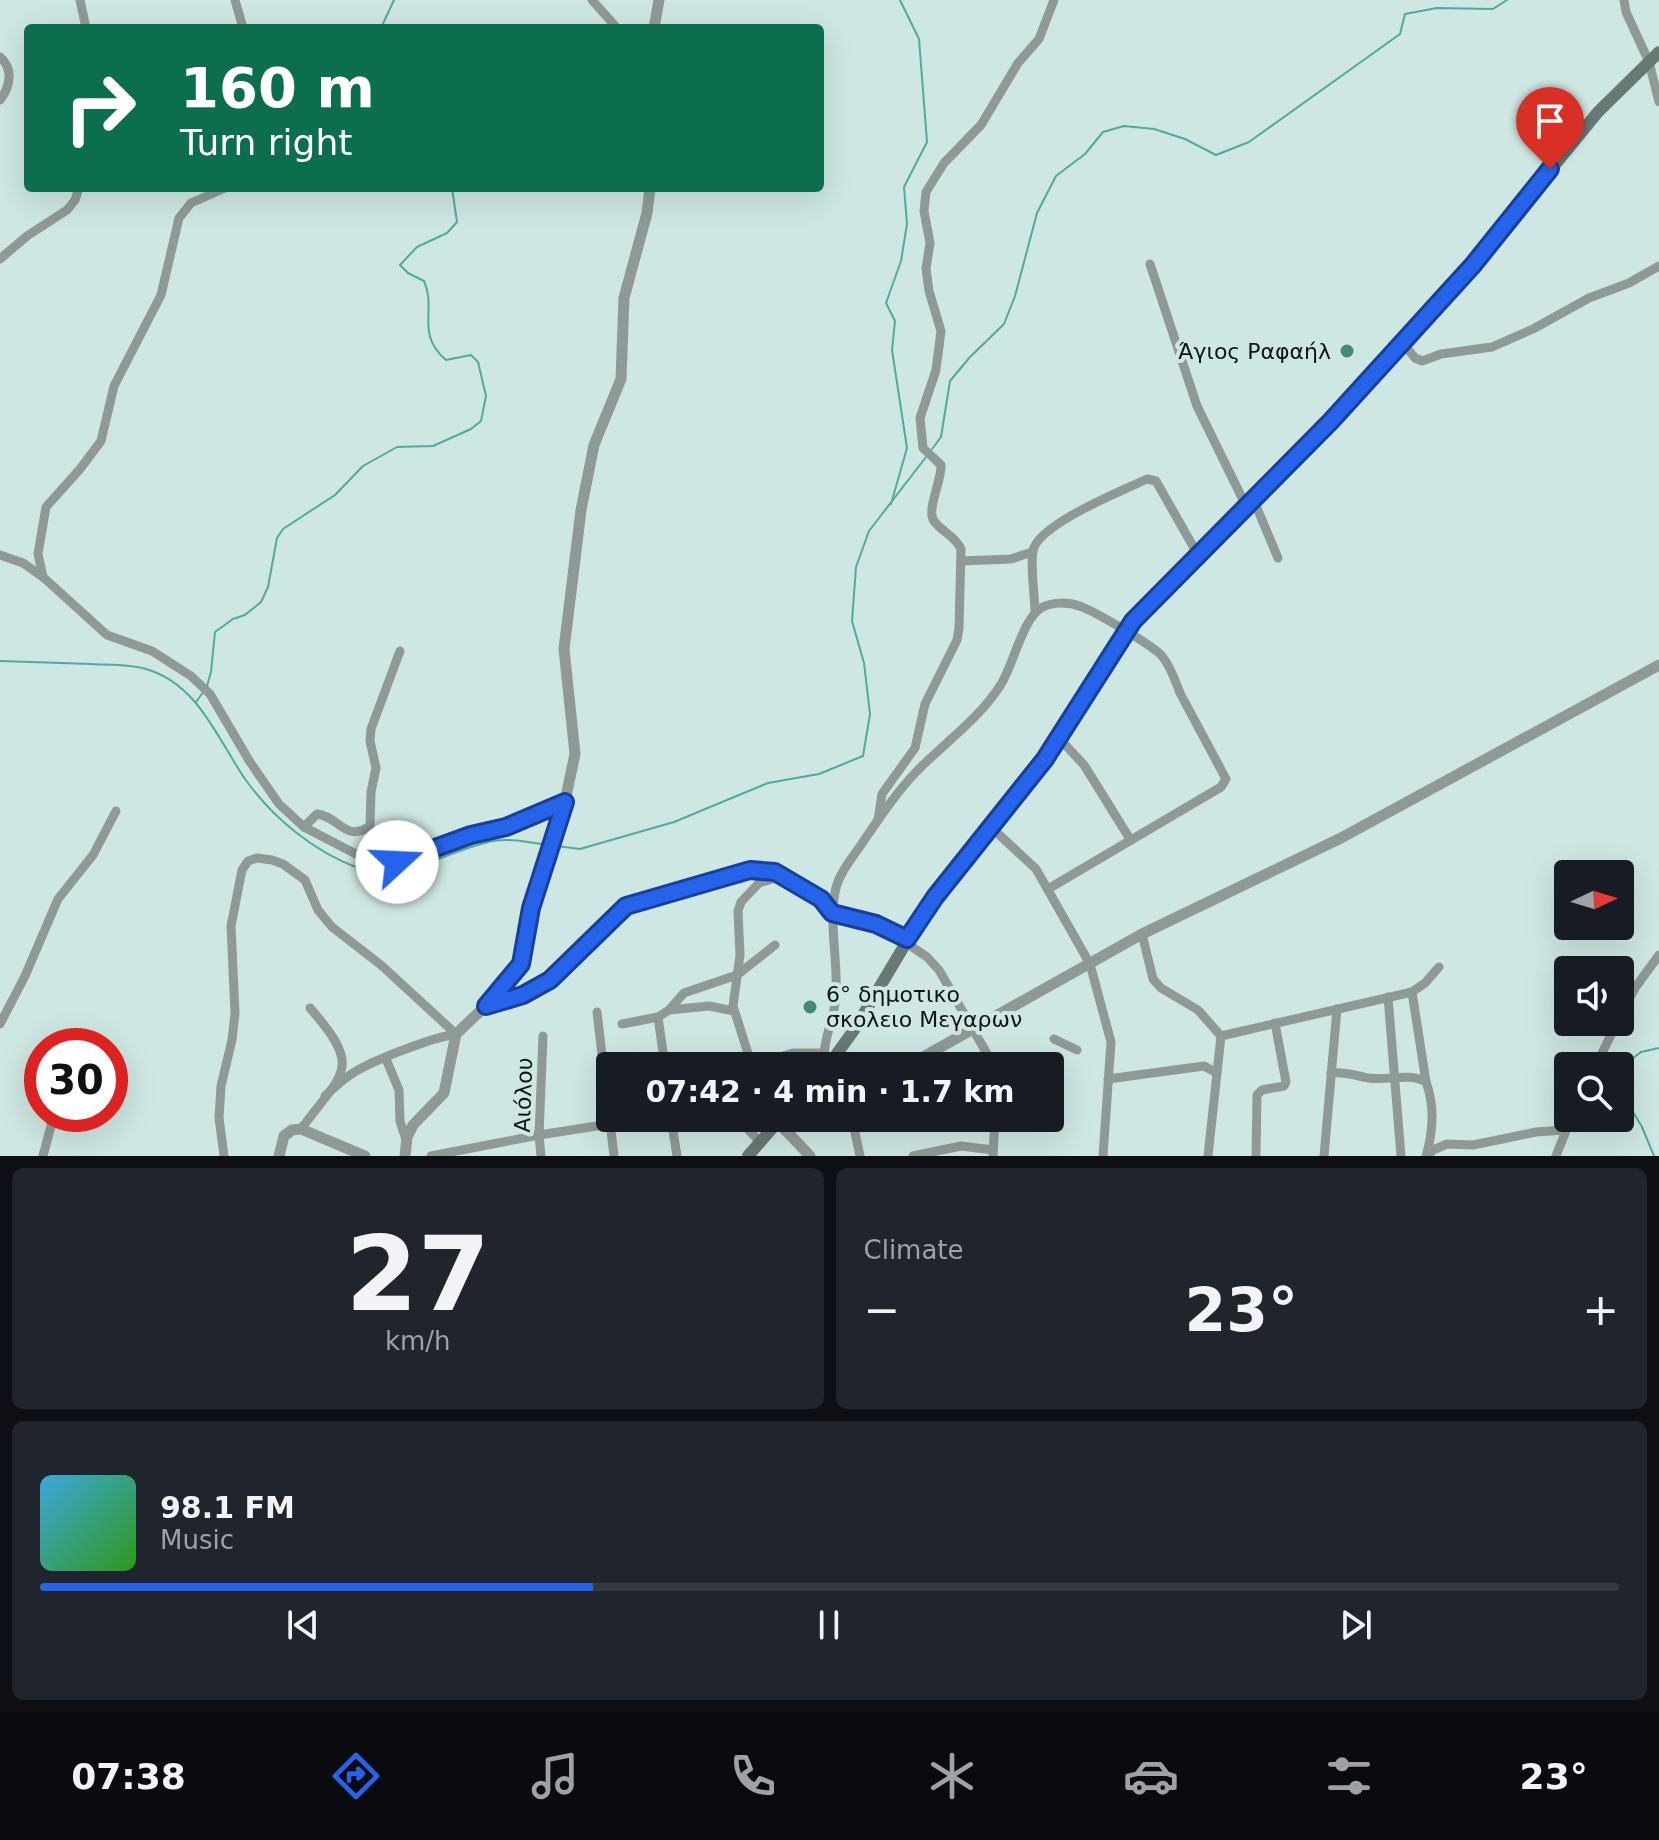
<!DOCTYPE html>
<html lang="en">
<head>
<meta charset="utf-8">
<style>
	body { margin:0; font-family:"DejaVu Sans",sans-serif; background:#20242c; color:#f1f3f6; height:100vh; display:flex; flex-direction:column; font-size:30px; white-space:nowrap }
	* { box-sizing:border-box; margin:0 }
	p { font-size:26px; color:#9ea1a6 }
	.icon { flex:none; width:44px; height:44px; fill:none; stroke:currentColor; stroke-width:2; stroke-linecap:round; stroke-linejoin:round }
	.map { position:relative; height:1156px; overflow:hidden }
	.sheet { display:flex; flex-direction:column; gap:12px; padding:12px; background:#0d0f14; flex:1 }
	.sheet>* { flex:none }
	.guide { position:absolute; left:24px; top:24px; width:800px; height:168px; border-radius:8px; box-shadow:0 8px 32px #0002; background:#0b6e4f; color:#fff; overflow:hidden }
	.needle { width:52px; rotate:86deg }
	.tools { position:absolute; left:1554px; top:860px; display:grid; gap:16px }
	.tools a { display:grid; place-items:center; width:80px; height:80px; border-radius:8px; background:#171b24; box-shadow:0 8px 32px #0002; font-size:40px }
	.speed { position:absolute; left:24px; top:1028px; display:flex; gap:16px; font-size:40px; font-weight:700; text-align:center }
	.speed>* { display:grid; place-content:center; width:104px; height:104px; border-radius:50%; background:#171b24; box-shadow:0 8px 32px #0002; line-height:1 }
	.speed .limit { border:12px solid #d22; background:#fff; color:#111 }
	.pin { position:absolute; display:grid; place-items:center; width:68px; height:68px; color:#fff; margin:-82px -34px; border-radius:50% 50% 50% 0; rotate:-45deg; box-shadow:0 0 8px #0007 }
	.pin .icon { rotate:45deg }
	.me { position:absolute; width:88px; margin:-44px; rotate:70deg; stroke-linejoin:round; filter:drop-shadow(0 0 6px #0008) }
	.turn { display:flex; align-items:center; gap:28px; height:168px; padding:0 24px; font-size:36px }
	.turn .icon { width:104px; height:104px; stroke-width:2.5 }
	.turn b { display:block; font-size:56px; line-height:68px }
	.big { font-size:60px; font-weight:600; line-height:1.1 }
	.sheet .tile { flex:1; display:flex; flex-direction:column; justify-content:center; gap:12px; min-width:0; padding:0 28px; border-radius:12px; background:#20242c }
	.sheet .dial { align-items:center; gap:0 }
	.dial b { font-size:104px; line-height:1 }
	.song { display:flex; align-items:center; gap:24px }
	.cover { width:96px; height:96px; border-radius:12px; background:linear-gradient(135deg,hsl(200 70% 55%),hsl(110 70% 35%)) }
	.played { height:8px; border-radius:4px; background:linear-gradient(90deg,#2563eb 35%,#363941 35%) }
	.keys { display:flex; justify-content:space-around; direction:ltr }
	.heat { display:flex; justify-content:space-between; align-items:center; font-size:44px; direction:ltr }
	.sheet .tiles { flex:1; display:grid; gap:12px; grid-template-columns:1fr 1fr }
	.tile:last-child { grid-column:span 2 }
	.trip { position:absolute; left:596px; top:1052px; width:468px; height:80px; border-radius:8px; background:#171b24; box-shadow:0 8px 32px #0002; font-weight:600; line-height:80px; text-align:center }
	.dock { display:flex; height:128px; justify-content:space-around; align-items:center; background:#090b0e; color:#9ea1a6 }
	.dock .icon { width:56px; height:56px }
	.dock .active { color:#2563eb }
	.dock b { font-size:36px; color:#f1f3f6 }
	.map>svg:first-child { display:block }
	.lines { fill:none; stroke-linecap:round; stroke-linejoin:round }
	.stream { stroke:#51ab9c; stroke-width:2 }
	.minor { stroke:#8f9a98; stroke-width:9 }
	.tertiary { stroke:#8f9a98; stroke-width:11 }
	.secondary { stroke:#687874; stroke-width:12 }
	.route-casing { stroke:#184099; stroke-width:20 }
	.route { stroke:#2563eb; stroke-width:14 }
	.poi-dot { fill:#44887c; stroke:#cee7e2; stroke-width:3 }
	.labels { text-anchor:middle; stroke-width:8; stroke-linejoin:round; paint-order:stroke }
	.poi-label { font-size:22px; fill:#0d1614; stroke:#cee7e2; text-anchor:end }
	.street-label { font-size:22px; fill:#0d1614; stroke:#cee7e2 }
</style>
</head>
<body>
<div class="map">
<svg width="1659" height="1156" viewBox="0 0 1659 1156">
	<rect width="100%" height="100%" fill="#cee7e2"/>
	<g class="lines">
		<!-- stream -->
		<g class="stream">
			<path d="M381,28l13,-28"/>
			<path d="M932,449l9,-12 9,-56 20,-24 34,-33 11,-28 22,-83 19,-37 29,-22 18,-22 21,-6 30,3 31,10 31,16 33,-13 151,-108 5,-20 32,-6 56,1 14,-9"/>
			<path d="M891,504l16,-56 -15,-98 3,-29 -9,-18 15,-42 6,-37 -3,-37 23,-45 -8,-103 -19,-39"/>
			<path d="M0,661c30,1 61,2 91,3 18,1 38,0 55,5 52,15 71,69 99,110 28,39 68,72 113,89 44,16 92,-19 135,-27 18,-3 36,1 54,4"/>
			<path d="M207,686l4,-14 4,-40 18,-13 12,-4 16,-13 7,-15 9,-49 6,-9 52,-34 28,-29 34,-19 36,-1 38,-17 10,-8 5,-25 -8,-34 -7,-7 -25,5c-31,-27 -9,-49 -22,-79l-16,-8 -8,-8 17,-18 30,-14 10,-11 -5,-34"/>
			<path d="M196,702l8,-11"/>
			<path d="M557,846l23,3 94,-27 94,-39 51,-9 44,-18 7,-42 -6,-51 -12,-42 4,-54 13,-36 57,-74"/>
			<path d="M1620,1068l21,-16 18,-4"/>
			<path d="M1620,1090l22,37 12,29"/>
		</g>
		<!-- minor -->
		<g class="minor">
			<path d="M80,0l6,28"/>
			<path d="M235,0l8,28"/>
			<path d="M592,0l25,28"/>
			<path d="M1624,0l2,12 23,50 10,40"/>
			<path d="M0,57c14,12 10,30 0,43"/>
			<path d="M0,259l27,-23 40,-26 8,-10 4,-12"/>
			<path d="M1150,264l47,142 50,102"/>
			<path d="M1402,342l13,16 7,3 19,-7 51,-7 41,-18 56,-31 40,-15 30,-17"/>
			<path d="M1254,501l24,57"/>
			<path d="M0,555l23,8 20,14 64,58 45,16 39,25 19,18 40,68 29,42 25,23 52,27 22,8h19l74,-27 35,-8 59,-25"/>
			<path d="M961,561l50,-2 21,-7"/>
			<path d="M43,577l-5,-23 8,-47 34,-38 21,-28 13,-55 47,-91 18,-77 12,-15 34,-15"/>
			<path d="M1035,613c0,-18 -5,-45 -2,-62 4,-26 90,-61 114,-72l9,2 42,74"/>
			<path d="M1059,738l25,27 46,74"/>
			<path d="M878,820l4,-26 33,-46 10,-44 32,-64 2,-12 2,-79c-6,-13 -19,-17 -27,-28 -8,-11 8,-41 7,-56l-18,-17 -3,-30 16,-48 5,-39 -12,-40 -3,-23 4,-25 -6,-32 2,-19 18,-29 37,-38 37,-62 21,-24 15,-39"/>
			<path d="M304,827l13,-13c23,3 28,29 53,12l1,-34 5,-24 -6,-27 1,-12 29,-78"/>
			<path d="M992,828l44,41 54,95 21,78 -8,114"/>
			<path d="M1142,934l11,45 8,9 37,22 23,26 -13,120"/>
			<path d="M905,942l22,15 12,13 55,96"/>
			<path d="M1412,992l14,90"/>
			<path d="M1388,997l13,159"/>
			<path d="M486,1006l37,-11 27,-15 76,-74 124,-36 25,2 46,27 11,14 44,11 31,15"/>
			<path d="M669,1010l15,-17 53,-18 38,-30"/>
			<path d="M597,1012l17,144"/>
			<path d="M1620,1016l15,-28 24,-33"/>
			<path d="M658,1017l7,49"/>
			<path d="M0,1024l25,-48 33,-77 35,-44 23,-44"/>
			<path d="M622,1024l36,-7 11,-7 40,-4 25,5"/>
			<path d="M1221,1036l191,-44 13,-9 14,-16"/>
			<path d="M1054,1039l23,11"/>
			<path d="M386,1059l13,31 1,31 7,22"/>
			<path d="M752,1065l41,-12h31"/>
			<path d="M752,1066l-19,-60 7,-51 -2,-44 3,-9 18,-19 23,-7"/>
			<path d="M825,1066c-4,-26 10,-46 11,-71 2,-34 -7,-69 -1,-103 3,-17 16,-33 26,-47 17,-25 34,-51 55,-73 28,-29 61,-51 84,-86 13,-19 23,-70 43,-79 10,-5 26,-5 36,-1 14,4 73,39 83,50 9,11 13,24 18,37l46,86 -5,8 -173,102"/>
			<path d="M1596,1066l21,-44"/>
			<path d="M1331,1073c15,-2 24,3 38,5 20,3 39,-6 57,4 9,24 7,50 0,74"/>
			<path d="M1108,1079l96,-13 13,7"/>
			<path d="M325,1096c8,-7 16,-15 25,-21 20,-14 81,-37 106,-41"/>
			<path d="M671,1118l6,38"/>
			<path d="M737,1118l23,24"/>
			<path d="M852,1118l8,38"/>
			<path d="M301,1129c43,-58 62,-60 9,-121"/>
			<path d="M43,1156l8,-30 -1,-12"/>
			<path d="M224,1156l-5,-38 2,-32 11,-46 3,-27 -4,-87 11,-56 6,-9 9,-3 15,2 11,4 22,16 13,30 14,17 49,38 75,69"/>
			<path d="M431,1156l108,-21 109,-17"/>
			<path d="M541,1156l-2,-21 4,-99"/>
			<path d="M913,1156l48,-10 32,4"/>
			<path d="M993,1156l2,-38"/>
			<path d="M1256,1156l1,-61 5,-5 22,-4 2,-4 -11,-59"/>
			<path d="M1324,1156l13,-147"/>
			<path d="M1428,1156l5,-6 14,-6 26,1 63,-13 29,-2"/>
			<path d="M1556,1156l15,-38"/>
		</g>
		<!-- tertiary -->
		<g class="tertiary">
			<path d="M654,28l5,-28"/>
			<path d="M907,1066l235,-132 199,-96 318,-173"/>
			<path d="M778,1122l32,34"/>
			<path d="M786,1131l23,-13"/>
			<path d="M279,1156l5,-20 8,-6 9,-1 64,27"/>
			<path d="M405,1156l2,-19 6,-12 31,-32 12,-59 36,-34 29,-36 10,-56 30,-88 14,-66 -11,-105 17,-139 13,-65 27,-66 3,-81 23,-85 3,-25"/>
		</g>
		<!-- secondary -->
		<g class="secondary">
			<path d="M828,1066l26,-36 71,-119 120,-152 88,-138 198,-200 142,-156 125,-153 61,-60"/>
			<path d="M748,1156l33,-38"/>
		</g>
	</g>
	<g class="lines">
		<defs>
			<path id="route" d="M397,862l74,-27 35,-8 59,-25 -34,106 -10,56 -35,42 37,-11 27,-15 76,-74 124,-36 25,2 46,27 11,14 44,11 31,15 28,-42 110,-138 88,-138 198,-200 142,-156 77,-96"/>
		</defs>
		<!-- route casing -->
		<use href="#route" class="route-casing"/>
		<!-- route -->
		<use href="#route" class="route"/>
	</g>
	<!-- markers -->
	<g class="poi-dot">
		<circle cx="1347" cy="351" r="8"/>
		<circle cx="810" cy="1007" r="8"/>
	</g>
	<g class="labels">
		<!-- poi labels -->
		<g class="poi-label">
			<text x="1331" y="359">Άγιος Ραφαήλ</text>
			<text x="826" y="1002" text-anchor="start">6° δημοτικο<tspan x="826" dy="25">σκολειο Μεγαρων</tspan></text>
		</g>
		<!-- street labels -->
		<g class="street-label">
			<text transform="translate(523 1095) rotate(-88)" y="8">Αιόλου</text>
		</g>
	</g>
</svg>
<div class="tools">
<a><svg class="needle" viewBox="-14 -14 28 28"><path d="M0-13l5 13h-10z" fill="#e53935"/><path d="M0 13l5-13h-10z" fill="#9ea1a6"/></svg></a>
<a><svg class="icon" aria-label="sound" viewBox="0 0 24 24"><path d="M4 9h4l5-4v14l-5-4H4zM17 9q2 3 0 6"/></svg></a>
<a><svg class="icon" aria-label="search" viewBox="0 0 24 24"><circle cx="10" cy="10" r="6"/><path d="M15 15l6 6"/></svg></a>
</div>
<div class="speed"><div class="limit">30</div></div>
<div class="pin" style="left:1550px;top:169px;background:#d93025"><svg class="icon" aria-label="arrive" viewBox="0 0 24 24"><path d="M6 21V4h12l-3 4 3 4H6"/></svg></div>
<svg class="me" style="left:397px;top:862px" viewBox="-20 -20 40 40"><circle r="19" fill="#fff"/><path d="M0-13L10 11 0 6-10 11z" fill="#2563eb"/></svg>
<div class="trip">07:42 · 4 min · 1.7 km</div>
<div class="guide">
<div class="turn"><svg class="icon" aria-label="right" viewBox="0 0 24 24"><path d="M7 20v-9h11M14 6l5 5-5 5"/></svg><div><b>160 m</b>Turn right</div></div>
</div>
</div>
<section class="sheet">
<div class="tiles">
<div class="tile dial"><b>27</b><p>km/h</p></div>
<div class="tile"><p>Climate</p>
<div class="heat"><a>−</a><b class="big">23°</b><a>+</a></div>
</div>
<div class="tile">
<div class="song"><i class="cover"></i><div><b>98.1 FM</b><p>Music</p></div></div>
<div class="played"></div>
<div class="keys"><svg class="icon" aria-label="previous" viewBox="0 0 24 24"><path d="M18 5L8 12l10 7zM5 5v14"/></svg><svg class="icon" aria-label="pause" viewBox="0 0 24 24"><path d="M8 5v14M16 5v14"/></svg><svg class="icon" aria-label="next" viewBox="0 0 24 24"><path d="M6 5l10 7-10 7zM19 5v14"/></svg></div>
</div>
</div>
</section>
<nav class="dock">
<b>07:38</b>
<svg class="icon active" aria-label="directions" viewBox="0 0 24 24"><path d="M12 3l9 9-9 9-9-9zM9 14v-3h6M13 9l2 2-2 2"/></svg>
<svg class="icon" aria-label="music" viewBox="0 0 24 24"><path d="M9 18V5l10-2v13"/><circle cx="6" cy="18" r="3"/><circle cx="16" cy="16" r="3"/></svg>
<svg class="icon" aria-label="phone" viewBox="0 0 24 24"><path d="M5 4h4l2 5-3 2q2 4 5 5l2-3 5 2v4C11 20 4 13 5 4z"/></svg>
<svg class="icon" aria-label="climate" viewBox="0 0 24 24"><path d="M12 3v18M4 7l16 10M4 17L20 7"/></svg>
<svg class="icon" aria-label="car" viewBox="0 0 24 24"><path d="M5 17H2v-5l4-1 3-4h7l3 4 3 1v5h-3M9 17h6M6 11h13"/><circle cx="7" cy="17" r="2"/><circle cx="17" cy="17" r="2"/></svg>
<svg class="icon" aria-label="filters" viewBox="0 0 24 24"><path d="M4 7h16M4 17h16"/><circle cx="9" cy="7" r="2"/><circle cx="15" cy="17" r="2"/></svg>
<b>23°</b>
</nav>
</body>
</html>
